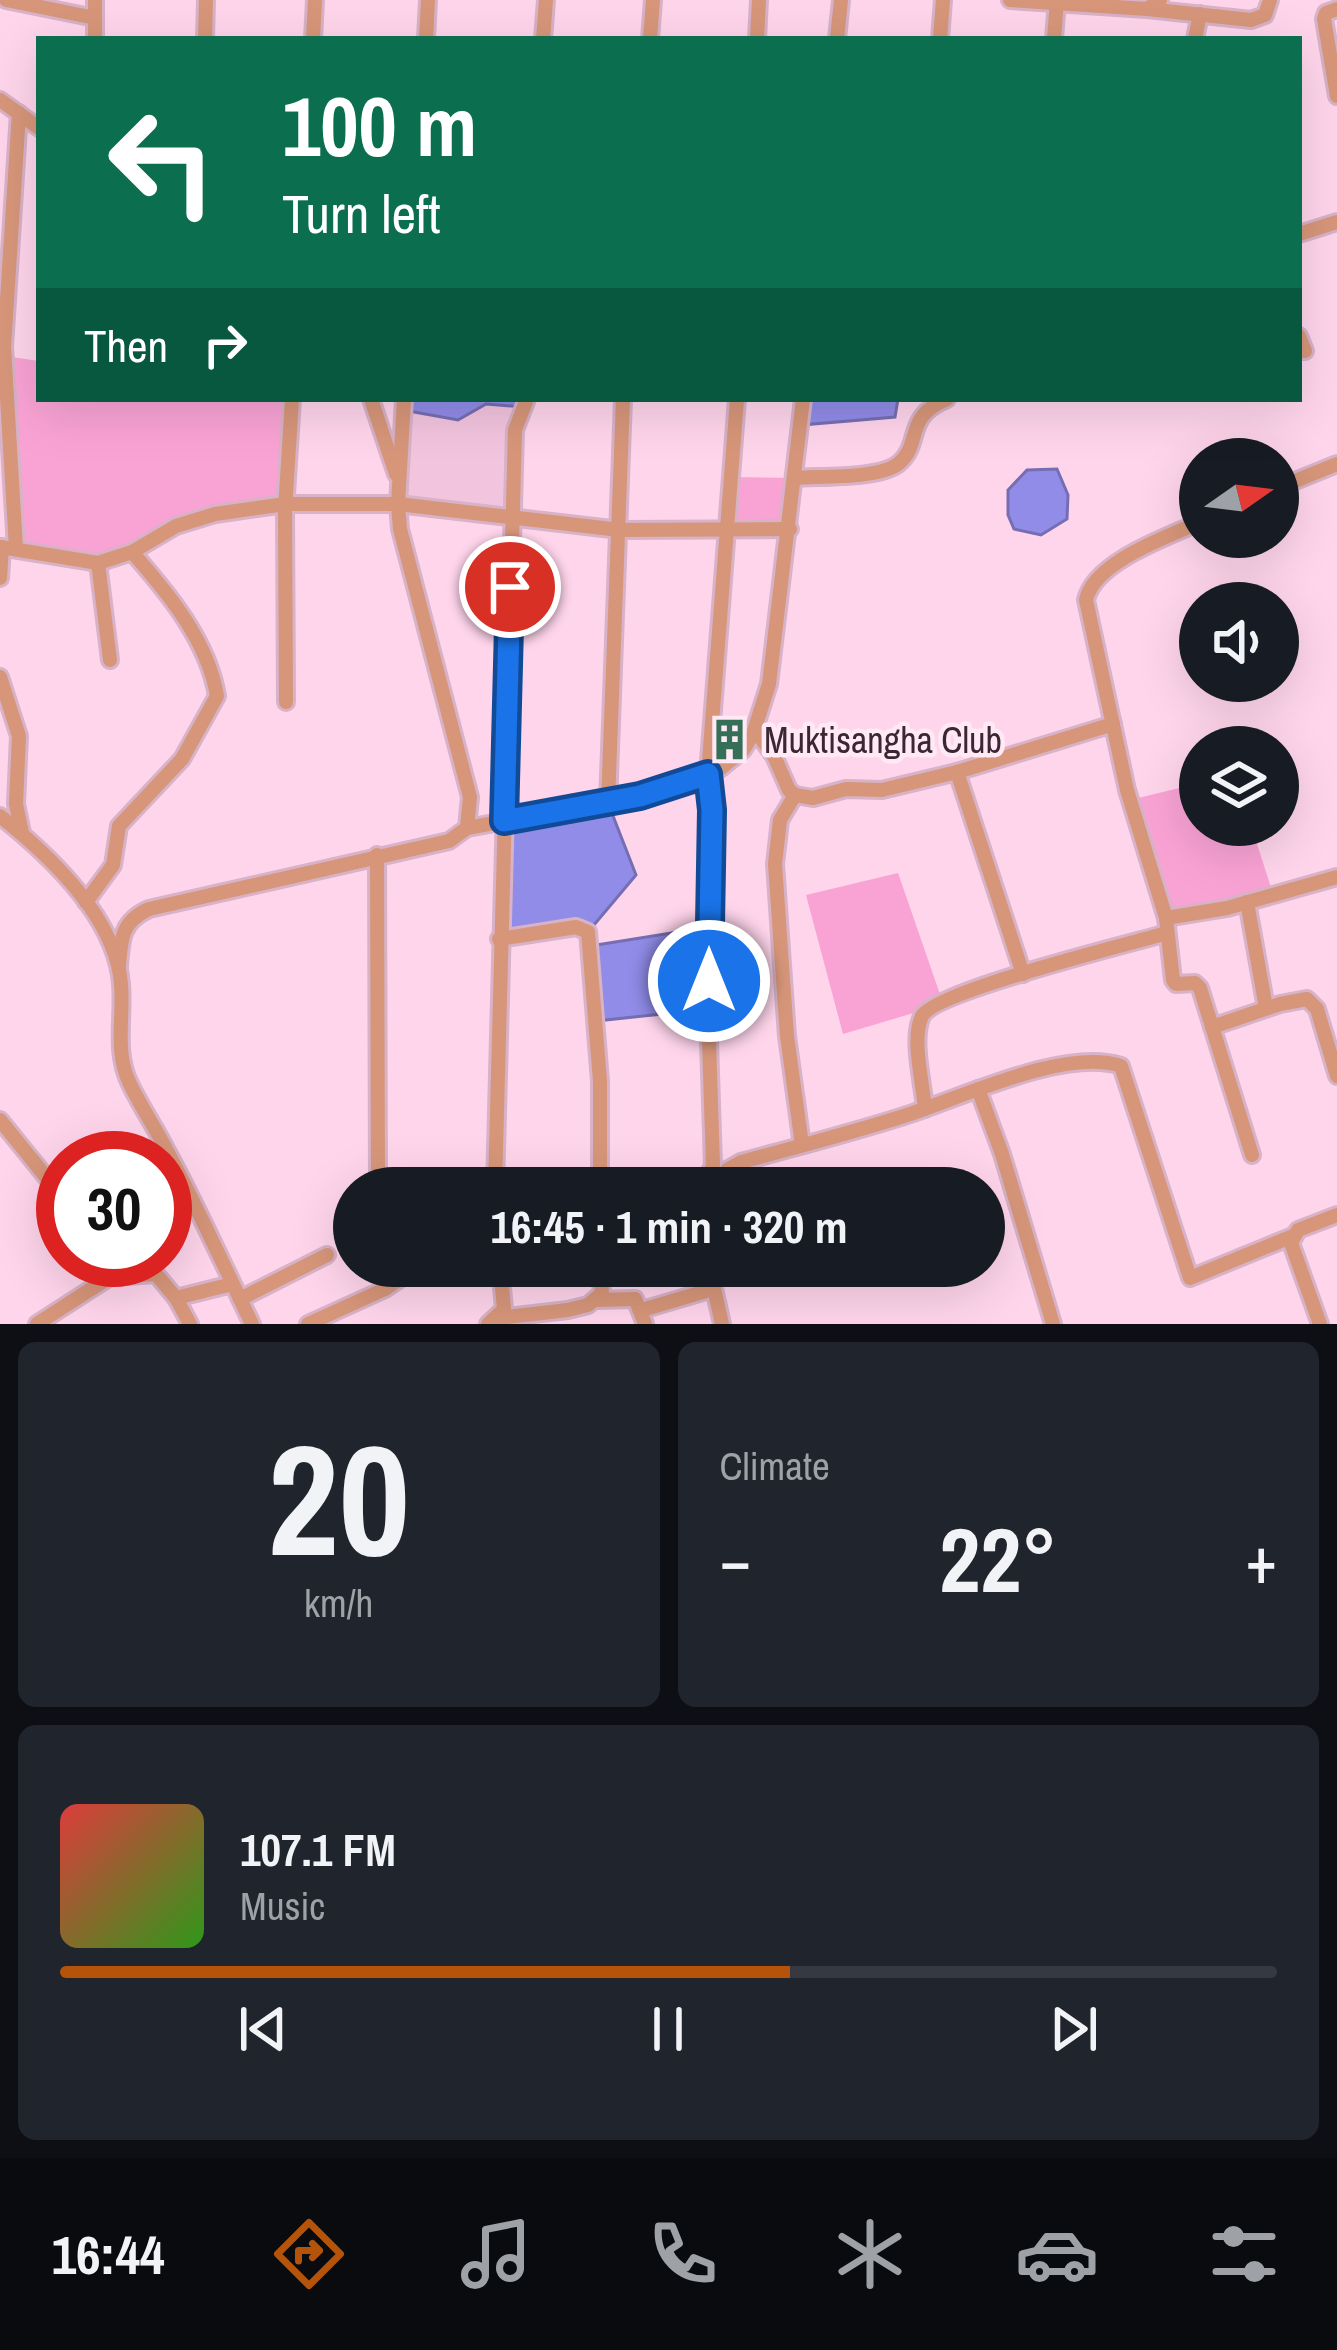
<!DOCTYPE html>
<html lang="en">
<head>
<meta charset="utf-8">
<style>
	body { margin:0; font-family:"Archivo Narrow",sans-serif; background:#20242c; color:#f1f3f6; height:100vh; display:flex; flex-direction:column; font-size:45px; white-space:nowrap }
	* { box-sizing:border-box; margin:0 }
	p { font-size:39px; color:#9ea1a6 }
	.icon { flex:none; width:66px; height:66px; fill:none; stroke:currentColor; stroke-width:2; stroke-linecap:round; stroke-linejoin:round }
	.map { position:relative; height:1324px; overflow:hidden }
	.drawer { display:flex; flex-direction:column; gap:18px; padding:18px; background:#0d0f14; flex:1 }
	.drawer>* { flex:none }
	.banner { position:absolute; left:36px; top:36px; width:1266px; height:366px; border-radius:0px; box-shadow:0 12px 48px #0002; background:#0b6e4f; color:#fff; overflow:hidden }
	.needle { width:78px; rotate:76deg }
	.tools { position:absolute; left:1179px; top:438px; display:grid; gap:24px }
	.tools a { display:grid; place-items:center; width:120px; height:120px; border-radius:50%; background:#171b24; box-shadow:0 12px 48px #0002; font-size:60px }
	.speed { position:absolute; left:36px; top:1131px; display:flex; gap:24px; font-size:60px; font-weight:700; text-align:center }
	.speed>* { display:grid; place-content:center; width:156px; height:156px; border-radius:50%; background:#171b24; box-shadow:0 12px 48px #0002; line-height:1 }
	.speed .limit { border:18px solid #d22; background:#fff; color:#111 }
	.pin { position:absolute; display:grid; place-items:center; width:102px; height:102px; color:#fff; margin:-51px; border:6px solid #fff; border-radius:50%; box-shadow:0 3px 12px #0007 }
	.me { position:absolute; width:132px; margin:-66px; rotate:0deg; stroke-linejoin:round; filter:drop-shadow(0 0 9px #0008) }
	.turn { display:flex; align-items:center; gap:42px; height:252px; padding:0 48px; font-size:54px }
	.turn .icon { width:156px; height:156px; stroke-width:2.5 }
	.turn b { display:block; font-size:84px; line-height:102px }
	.then { display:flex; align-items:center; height:114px; padding:0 48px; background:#0003; gap:24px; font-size:45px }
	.big { font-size:90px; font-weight:800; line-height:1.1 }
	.drawer .card { flex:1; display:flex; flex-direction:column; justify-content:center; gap:18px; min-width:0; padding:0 42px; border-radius:18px; background:#20242c }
	.drawer .dial { align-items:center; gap:0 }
	.dial b { font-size:156px; line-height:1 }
	.song { display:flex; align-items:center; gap:36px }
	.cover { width:144px; height:144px; border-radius:18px; background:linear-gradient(135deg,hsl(0 70% 55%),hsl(110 70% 35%)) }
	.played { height:12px; border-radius:6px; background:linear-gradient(90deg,#b45309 60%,#363941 60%) }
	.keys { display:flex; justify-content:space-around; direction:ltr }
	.heat { display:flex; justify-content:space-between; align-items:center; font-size:66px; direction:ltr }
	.drawer .tiles { flex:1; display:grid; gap:18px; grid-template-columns:1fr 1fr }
	.card:last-child { grid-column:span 2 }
	.trip { position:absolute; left:333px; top:1167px; width:672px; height:120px; border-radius:60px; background:#171b24; box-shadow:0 12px 48px #0002; font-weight:800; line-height:120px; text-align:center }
	.dock { display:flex; height:192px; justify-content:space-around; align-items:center; background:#090b0e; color:#9ea1a6 }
	.dock .icon { width:84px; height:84px }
	.dock .current { color:#b45309 }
	.dock b { font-size:54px; color:#f1f3f6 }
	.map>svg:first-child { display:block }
	.built { fill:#f3c4de }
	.green { fill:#f9a3d5 }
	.water { fill:#908ce8; stroke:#766eb2; stroke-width:3 }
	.building { fill:#dba2ae }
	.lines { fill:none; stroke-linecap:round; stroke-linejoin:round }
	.minor-casing { stroke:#d8b2c7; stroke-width:20 }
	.minor { stroke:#d7967a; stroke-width:14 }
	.route-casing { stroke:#114b97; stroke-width:30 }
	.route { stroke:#1a73e8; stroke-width:21 }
	.labels { text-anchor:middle; stroke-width:9; stroke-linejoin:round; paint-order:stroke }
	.poi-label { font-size:36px; fill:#3b2733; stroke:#ffe9f5; text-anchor:start }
</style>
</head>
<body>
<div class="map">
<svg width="1337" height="1324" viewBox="0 0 1337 1324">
	<rect width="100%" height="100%" fill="#ffd5ec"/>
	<!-- built -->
	<path class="built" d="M486,404l38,3 -12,110 -114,-13 5,-94 55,10z"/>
	<!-- green -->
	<g class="green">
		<path d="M5,356l34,5v38h253l-7,105 -70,10 -117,49 -82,-15z"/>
		<path d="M731,477l64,1 -5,51 -63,-2z"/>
		<path d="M1200,783v42h51l22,69 -107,24 -36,-118z"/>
		<path d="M898,873l44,127 -15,9 -84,25 -37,-139z"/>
	</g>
	<!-- water -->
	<g class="water">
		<path d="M404,399h123l-3,8 -38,-3 -28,16 -55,-10z"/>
		<path d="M803,399h95l-3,18 -94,8z"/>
		<path d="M1057,469l11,26 -1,24 -26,16 -27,-6 -6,-14v-25l19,-20z"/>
		<path d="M608,803l28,72 -48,57 -89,7 5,-118z"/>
		<path d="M709,927v54l-37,5 -10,28 -66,7 -6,-75z"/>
	</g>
	<!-- building -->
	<path class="building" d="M746,719l-12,23 -13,12 2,-34z"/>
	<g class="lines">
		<defs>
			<g id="minor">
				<path d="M6,0l89,18"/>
				<path d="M95,0v39"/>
				<path d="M1010,0l137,9 13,-9"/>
				<path d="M1147,9l104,11 14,-5 5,-15"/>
				<path d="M1337,9l-11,4 -2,6 13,77"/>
				<path d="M205,39l1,-39"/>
				<path d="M313,39l2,-39"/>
				<path d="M426,39l2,-39"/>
				<path d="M543,39l3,-39"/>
				<path d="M650,39l3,-39"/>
				<path d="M757,39l2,-39"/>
				<path d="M837,39l4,-39"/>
				<path d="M940,39l3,-39"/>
				<path d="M1054,39l3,-39"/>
				<path d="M1195,39l5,-25"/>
				<path d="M0,100l39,28"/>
				<path d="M1299,234l38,-12"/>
				<path d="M1299,336l6,15"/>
				<path d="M371,399l25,75"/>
				<path d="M795,478c25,-2 83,1 103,-14 25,-20 5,-47 49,-65"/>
				<path d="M1278,488l59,-24"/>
				<path d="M1200,522c-33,15 -106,40 -114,78l41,190 39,128 7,62 3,4 19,-1 5,5 52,167"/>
				<path d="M0,547l98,16 34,-11 44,-26 39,-12 70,-10h113l222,26 170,-1"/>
				<path d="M16,548l-12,-201 15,-234"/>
				<path d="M98,563l12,97"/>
				<path d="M0,578l2,-31"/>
				<path d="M0,677l19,59 -3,68 6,29"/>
				<path d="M286,702l-1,-192 7,-111"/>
				<path d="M755,730l19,26 15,34 6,5 18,3 33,-9 36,1 75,-18 156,-48"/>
				<path d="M957,772l66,202"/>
				<path d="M795,795l-15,25 -5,44 12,172 15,109"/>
				<path d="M608,803l15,-404"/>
				<path d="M0,816c49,39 116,102 121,168 3,34 -7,68 9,100 11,23 25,43 36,65 31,57 58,117 86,175"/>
				<path d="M467,828l174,-32 80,-28 22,-18 10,-16 16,-50 34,-285"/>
				<path d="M377,855l1,333"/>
				<path d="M86,902l27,-37 6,-39 63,-67 35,-63c-9,-55 -49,-103 -85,-144"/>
				<path d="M1247,902l19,106"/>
				<path d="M1166,918l61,-10 110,-31"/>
				<path d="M499,939l77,-12 12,5 12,149v107"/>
				<path d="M119,966c2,-28 3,-45 30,-57l300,-68 18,-13 3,-31 -70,-268 -2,-25 6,-105"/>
				<path d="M1212,1027l68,-23 27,-5 10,10 20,67"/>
				<path d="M978,1089l24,65 51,170"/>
				<path d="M925,1109c-2,-26 -14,-70 -3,-93 14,-25 207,-72 245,-83"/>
				<path d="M0,1120l63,78"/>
				<path d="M495,1188l20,-758 12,-31"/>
				<path d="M695,1188l9,-5 9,-17 -4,-125 3,-231 -4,-36 29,-375"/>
				<path d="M714,1188l13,-18 14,-8c55,-15 110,-29 163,-46 57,-18 162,-69 217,-50l69,212 103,-42"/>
				<path d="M111,1260l15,16 30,-2 20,24 56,-14"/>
				<path d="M709,1266l13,58"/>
				<path d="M176,1298l14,26"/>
				<path d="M240,1299l87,-44"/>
				<path d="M597,1300l38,-1 10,25"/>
				<path d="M642,1310l71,-21"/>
				<path d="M498,1318l70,-8 20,-5 14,-12 -2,-27"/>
				<path d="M37,1324l82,-53"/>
				<path d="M308,1324l77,-35 16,-11 -1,-12"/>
				<path d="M488,1324l16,-15 -4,-43"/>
				<path d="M1320,1324l-29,-81 7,-13 39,-15"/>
			</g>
		</defs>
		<!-- minor casing -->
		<use href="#minor" class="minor-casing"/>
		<!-- minor -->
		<use href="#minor" class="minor"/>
	</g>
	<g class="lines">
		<defs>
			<path id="route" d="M510,587l-6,234 136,-25 68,-22 4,36 -3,171"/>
		</defs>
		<!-- route casing -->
		<use href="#route" class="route-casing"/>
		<!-- route -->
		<use href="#route" class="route"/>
	</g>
	<!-- icons -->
	<defs>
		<symbol id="building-bare" viewBox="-9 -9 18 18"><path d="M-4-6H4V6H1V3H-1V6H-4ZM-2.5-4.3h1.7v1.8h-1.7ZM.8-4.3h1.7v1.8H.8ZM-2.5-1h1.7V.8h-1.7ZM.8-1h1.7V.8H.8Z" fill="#366f57" stroke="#ffe9f5" stroke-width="2.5" paint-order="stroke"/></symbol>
	</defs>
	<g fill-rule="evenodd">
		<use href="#building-bare" x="700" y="710" width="59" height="59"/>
	</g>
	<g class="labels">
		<!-- poi labels -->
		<g class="poi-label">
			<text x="764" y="753">Muktisangha Club</text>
		</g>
	</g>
</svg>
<div class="tools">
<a><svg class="needle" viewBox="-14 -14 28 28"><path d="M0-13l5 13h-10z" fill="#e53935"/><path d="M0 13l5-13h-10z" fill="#9ea1a6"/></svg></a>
<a><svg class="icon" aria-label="sound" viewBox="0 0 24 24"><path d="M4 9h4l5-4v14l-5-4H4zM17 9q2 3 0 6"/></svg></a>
<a><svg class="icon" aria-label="layers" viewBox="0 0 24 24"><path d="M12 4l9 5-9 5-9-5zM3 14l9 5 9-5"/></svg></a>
</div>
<div class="speed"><div class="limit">30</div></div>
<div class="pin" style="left:510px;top:587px;background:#d93025"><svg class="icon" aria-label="arrive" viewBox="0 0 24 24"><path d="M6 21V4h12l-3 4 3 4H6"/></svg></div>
<svg class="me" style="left:709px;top:981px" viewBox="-20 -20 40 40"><circle r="17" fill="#1a73e8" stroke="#fff" stroke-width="3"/><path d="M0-11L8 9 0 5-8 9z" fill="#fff"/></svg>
<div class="trip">16:45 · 1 min · 320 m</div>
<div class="banner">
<div class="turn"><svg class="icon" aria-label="left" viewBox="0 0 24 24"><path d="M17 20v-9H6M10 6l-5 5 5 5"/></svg><div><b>100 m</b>Turn left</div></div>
<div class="then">Then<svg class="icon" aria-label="right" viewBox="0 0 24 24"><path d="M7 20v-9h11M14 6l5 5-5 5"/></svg></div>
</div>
</div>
<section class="drawer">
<div class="tiles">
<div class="card dial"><b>20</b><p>km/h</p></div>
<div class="card"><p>Climate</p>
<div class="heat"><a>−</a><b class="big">22°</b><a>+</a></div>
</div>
<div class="card">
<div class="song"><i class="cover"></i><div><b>107.1 FM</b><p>Music</p></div></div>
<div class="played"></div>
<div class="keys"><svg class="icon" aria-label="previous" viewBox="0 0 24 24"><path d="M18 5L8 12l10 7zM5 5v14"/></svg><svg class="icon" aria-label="pause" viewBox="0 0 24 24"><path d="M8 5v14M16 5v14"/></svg><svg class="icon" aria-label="next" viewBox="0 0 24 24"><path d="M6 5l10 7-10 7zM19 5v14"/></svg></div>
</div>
</div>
</section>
<nav class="dock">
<b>16:44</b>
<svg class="icon current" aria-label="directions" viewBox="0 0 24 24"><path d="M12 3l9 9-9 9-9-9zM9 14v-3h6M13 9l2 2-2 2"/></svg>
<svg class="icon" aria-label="music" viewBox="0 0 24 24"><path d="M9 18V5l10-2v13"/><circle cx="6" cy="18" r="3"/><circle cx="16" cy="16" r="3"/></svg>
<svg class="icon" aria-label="phone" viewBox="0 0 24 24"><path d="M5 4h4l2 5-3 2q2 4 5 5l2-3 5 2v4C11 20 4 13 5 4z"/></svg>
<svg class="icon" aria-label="climate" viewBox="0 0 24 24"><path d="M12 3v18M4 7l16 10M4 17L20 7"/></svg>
<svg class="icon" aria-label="car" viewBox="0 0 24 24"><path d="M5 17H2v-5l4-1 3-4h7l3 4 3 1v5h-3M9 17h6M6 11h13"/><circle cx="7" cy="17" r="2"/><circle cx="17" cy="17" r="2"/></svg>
<svg class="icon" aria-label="filters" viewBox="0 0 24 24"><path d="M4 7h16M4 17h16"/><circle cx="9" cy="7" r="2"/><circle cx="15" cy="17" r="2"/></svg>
</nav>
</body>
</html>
